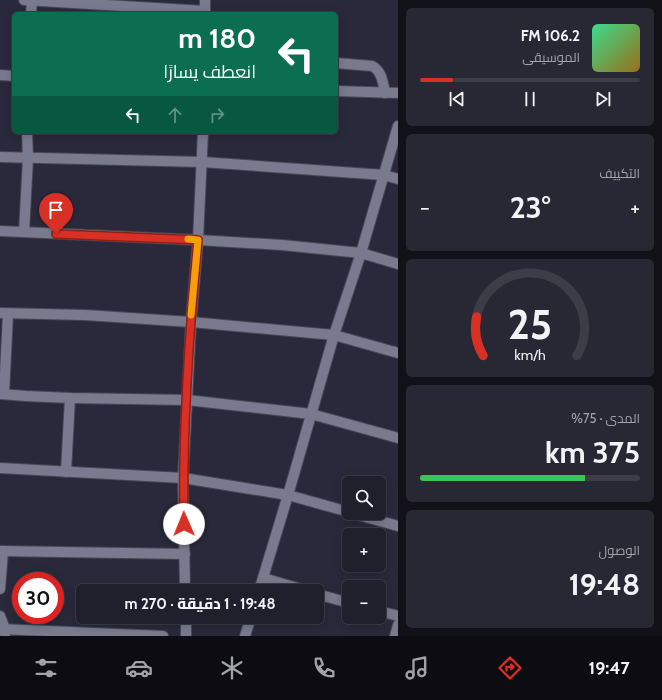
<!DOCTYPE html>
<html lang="ar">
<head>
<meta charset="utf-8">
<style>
	body { margin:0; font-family:Cabin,Cairo,sans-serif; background:#282734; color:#f1f3f6; direction:rtl; height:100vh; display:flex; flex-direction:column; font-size:15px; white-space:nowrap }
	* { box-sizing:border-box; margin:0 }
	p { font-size:13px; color:#a2a2a9 }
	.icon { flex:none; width:22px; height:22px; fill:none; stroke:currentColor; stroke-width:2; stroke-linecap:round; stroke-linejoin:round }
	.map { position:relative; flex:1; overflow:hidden; direction:ltr }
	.panel { display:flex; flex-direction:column; gap:8px; padding:8px; background:#121118; width:264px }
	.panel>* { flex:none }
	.top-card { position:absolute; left:12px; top:12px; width:326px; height:122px; border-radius:6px; box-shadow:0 2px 10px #0003,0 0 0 1px #3d3d48; direction:rtl; background:#0b6e4f; color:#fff; overflow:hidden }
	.fabs { position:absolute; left:342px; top:476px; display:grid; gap:8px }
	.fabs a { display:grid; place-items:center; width:44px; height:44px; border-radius:6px; background:#201f2c; box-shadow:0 2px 10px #0003,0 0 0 1px #3d3d48; font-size:20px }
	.speed { position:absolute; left:12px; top:572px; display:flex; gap:8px; font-size:20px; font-weight:700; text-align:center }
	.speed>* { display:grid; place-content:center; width:52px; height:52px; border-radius:50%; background:#201f2c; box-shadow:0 2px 10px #0003,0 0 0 1px #3d3d48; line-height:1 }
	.speed .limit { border:6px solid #d22; background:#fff; color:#111 }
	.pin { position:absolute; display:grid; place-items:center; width:34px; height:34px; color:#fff; margin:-41px -17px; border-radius:50% 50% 50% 0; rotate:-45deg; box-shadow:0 0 4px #0007 }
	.pin .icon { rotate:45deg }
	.me { position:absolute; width:44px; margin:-22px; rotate:359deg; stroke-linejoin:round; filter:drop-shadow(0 0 3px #0008) }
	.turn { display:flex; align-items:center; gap:14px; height:84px; padding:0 16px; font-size:18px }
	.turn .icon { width:52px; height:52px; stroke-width:2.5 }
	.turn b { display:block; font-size:28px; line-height:34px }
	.lanes { display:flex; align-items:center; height:38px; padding:0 16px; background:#0003; justify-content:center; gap:20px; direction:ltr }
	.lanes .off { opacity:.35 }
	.big { font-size:30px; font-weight:800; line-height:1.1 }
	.panel .tile { flex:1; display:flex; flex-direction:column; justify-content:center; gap:6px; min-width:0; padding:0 14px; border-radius:6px; background:#282734 }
	.panel .dial { align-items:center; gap:0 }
	.dial svg { height:104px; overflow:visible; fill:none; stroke:#3d3d48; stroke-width:7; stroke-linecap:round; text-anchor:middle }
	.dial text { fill:#f1f3f6; stroke:none }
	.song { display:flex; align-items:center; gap:12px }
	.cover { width:48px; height:48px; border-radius:6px; background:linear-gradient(135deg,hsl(150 70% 55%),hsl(40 70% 35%)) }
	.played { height:4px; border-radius:2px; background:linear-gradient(90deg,#d93025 15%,#3d3d48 15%) }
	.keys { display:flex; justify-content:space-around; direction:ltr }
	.heat { display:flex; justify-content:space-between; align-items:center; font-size:22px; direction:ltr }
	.charge { height:6px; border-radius:3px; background:linear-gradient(90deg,#34c759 75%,#3d3d48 0) }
	.trip { position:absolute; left:76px; top:584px; width:248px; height:40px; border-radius:6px; background:#201f2c; box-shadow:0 2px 10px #0003,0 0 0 1px #3d3d48; font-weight:800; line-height:40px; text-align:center; direction:rtl }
	.menu { display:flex; height:64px; justify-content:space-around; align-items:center; background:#0d0c12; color:#a2a2a9 }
	.menu .icon { width:28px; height:28px }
	.menu .active { color:#d93025 }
	.menu b { font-size:18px; color:#f1f3f6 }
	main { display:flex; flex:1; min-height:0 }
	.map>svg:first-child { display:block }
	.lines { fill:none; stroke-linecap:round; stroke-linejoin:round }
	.minor-casing { stroke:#484755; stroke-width:12 }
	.tertiary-casing { stroke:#484755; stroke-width:12 }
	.minor { stroke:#7a7a8f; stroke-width:10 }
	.tertiary { stroke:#7a7a8f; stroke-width:10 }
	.route-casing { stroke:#8d1f18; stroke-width:10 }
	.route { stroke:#d93025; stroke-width:7 }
	.slow { stroke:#f59e0b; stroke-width:7 }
</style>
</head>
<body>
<main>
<section class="panel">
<div class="tile">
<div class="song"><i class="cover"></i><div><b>106.2 FM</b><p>الموسيقى</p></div></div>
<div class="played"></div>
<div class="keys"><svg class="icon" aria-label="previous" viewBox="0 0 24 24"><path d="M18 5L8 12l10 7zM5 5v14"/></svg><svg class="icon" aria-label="pause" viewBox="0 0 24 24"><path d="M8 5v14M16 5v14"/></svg><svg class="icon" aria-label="next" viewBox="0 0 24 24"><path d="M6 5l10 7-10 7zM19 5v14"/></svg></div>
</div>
<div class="tile"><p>التكييف</p>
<div class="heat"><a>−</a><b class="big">23°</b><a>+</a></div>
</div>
<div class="tile dial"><svg viewBox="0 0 100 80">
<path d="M14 69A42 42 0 1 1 86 69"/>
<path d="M14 69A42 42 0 0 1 9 39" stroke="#d93025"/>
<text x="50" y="56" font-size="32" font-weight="700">25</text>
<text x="50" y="72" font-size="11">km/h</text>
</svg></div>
<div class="tile"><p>المدى · 75%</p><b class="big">375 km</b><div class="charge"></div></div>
<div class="tile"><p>الوصول</p><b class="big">19:48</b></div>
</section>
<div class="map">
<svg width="398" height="636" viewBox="0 0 398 636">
	<rect width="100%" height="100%" fill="#2a293b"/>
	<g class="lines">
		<defs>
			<g id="minor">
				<path d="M24,0l181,11"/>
				<path d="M31,14l1,-13"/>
				<path d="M205,14v-14"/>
				<path d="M336,63l36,3c10,5 11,17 13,27"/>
				<path d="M0,75l14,1"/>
				<path d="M336,91l62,2"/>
				<path d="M0,157l202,5 182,13 14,4"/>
				<path d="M0,231l198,9 84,5 79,8 37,11"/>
				<path d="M24,232l4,-74 -1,-26"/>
				<path d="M0,313l85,2 106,7 143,13 64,18"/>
				<path d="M0,394l26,2 44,2 117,2 124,14 87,24"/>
				<path d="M4,394l4,-80"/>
				<path d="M0,468l183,10 105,17 61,17"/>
				<path d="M66,472l4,-74"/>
				<path d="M351,513l47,13"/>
				<path d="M0,551l185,3"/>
				<path d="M263,578l45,13"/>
				<path d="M0,589l3,-38"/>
				<path d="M185,591l-2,-113 8,-156 7,-82 5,-108"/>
				<path d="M317,594l32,9"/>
				<path d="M379,611l19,5"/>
				<path d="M0,616l5,13v5"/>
				<path d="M186,617v19"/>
				<path d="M0,629l163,7"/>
				<path d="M395,636l3,-11"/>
			</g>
			<g id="tertiary">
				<path d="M259,591l29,-96 46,-160 27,-82 37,-127"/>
				<path d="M245,636l6,-19"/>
			</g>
		</defs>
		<!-- minor casing -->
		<use href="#minor" class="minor-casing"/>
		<!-- tertiary casing -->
		<use href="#tertiary" class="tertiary-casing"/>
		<!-- minor -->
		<use href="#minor" class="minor"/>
		<!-- tertiary -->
		<use href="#tertiary" class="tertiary"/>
	</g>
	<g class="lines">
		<defs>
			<path id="route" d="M56,234l142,6c-9,93 -16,189 -14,284"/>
		</defs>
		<!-- route casing -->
		<use href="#route" class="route-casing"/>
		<!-- route -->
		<use href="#route" class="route"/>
		<!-- slow -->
		<path class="slow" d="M188,239l10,1 -7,75"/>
	</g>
</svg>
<div class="fabs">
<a><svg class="icon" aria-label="search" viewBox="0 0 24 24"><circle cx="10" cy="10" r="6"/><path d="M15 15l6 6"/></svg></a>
<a>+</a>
<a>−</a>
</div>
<div class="speed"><div class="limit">30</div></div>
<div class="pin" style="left:56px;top:234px;background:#d93025"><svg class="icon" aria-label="arrive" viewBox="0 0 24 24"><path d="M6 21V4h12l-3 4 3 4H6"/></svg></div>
<svg class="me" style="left:184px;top:524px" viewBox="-20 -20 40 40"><circle r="19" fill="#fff"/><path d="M0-13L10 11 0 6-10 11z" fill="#d93025"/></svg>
<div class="trip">19:48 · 1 دقيقة · 270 m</div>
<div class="top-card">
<div class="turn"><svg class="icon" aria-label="left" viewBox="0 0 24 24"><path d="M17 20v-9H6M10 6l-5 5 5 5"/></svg><div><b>180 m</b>انعطف يسارًا</div></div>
<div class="lanes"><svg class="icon" aria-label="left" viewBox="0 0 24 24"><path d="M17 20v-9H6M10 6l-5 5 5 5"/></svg><svg class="icon off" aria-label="ahead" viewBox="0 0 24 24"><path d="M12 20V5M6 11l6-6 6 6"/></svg><svg class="icon off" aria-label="right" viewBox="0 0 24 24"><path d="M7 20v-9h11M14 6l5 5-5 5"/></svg></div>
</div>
</div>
</main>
<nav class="menu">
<b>19:47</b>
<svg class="icon active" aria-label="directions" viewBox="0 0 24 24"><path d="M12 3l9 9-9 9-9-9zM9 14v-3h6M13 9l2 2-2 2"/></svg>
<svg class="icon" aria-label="music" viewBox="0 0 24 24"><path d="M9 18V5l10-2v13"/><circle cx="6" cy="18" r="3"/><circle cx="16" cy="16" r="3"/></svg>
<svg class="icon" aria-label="phone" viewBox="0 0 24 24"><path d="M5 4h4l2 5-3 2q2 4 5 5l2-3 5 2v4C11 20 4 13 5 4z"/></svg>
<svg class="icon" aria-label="climate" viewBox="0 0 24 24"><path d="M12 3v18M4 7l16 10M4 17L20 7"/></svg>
<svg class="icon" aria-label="car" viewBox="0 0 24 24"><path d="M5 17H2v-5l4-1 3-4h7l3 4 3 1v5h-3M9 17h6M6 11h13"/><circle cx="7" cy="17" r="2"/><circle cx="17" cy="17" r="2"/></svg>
<svg class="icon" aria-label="filters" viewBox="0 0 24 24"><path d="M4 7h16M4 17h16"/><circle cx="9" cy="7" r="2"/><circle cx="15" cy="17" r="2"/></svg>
</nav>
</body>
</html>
